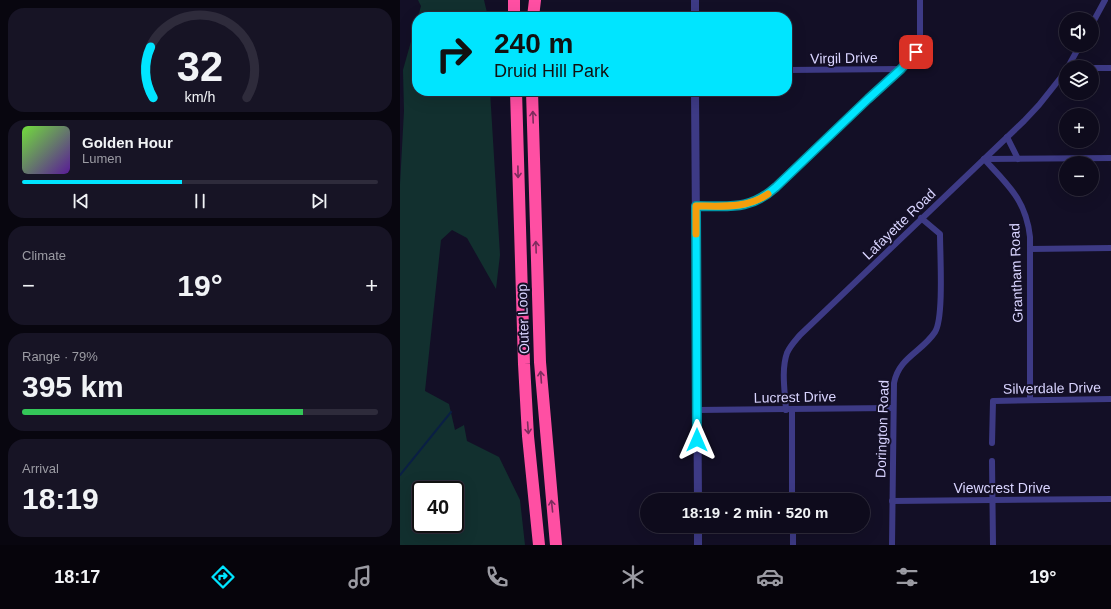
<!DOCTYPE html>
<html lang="en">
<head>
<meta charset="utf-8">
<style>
	body { margin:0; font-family:Arial,sans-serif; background:#171425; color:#f1f3f6; height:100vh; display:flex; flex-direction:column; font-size:15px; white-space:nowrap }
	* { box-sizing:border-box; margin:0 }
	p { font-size:13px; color:#9b9ba3 }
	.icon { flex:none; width:22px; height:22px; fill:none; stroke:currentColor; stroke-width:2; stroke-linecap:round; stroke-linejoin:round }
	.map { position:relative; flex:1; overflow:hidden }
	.details { display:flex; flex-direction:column; gap:8px; padding:8px; background:#08060f; width:400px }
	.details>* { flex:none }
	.top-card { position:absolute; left:12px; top:12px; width:380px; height:84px; border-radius:16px; box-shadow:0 4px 16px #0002,0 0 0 1px #2e2b3b; background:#00e5ff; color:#111; overflow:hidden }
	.fabs { position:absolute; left:659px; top:12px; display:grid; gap:8px }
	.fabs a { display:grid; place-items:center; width:40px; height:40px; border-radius:50%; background:#0e0b1c; box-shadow:0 4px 16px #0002,0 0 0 1px #2e2b3b; font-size:20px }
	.speed { position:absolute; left:12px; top:481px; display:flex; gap:8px; font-size:20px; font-weight:700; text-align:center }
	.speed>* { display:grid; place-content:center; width:52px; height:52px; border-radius:50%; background:#0e0b1c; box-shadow:0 4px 16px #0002,0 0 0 1px #2e2b3b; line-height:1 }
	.speed .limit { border:2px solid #111; border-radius:6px; background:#fff; color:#111 }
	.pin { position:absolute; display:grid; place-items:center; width:34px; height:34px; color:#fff; margin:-17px; border-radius:8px; box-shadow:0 2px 6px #0006 }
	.me { position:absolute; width:44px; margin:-22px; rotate:0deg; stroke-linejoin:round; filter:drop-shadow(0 0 3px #0008) }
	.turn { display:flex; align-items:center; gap:14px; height:84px; padding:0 16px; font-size:18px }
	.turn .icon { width:52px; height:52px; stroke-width:2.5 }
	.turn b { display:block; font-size:28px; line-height:34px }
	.big { font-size:30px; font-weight:800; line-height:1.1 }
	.details .card { flex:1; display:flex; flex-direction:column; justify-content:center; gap:6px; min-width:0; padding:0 14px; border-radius:16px; background:#171425 }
	.details .dial { align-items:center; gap:0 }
	.dial svg { height:104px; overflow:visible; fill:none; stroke:#2e2b3b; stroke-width:7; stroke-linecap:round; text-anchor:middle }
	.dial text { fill:#f1f3f6; stroke:none }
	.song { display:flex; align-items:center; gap:12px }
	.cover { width:48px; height:48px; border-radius:6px; background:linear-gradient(135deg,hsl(100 70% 55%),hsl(270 70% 35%)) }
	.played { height:4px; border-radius:2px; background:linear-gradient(90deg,#00e5ff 45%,#2e2b3b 45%) }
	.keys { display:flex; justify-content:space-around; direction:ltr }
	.heat { display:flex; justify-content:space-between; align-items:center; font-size:22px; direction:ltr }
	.charge { height:6px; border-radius:3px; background:linear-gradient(90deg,#34c759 79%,#2e2b3b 0) }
	.trip { position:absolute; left:240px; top:493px; width:230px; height:40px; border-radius:20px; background:#0e0b1c; box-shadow:0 4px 16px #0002,0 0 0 1px #2e2b3b; font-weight:800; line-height:40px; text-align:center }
	.dock { display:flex; height:64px; justify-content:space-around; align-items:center; background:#06040b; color:#9b9ba3 }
	.dock .icon { width:28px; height:28px }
	.dock .selected { color:#00e5ff }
	.dock b { font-size:18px; color:#f1f3f6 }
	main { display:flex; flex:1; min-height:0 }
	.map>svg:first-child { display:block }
	.green { fill:#12302f; fill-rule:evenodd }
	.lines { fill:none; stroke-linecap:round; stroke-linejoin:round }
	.stream { stroke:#0a1f44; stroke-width:2 }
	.minor { stroke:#3d3a85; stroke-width:6 }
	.tertiary { stroke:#3d3a85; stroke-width:8 }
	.motorway { stroke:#ff4fa3; stroke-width:12 }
	.oneway { stroke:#7d2c5e }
	.route-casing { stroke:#0095a6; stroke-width:10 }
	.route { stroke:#00e5ff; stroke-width:7 }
	.slow { stroke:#f59e0b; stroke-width:7 }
	.labels { text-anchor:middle; stroke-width:4; stroke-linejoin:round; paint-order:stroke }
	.street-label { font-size:14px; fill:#d9d4ff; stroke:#130f26 }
</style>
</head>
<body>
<main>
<section class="details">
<div class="card dial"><svg viewBox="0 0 100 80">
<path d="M14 69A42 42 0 1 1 86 69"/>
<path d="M14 69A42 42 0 0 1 12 30" stroke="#00e5ff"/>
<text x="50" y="56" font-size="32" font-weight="700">32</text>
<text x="50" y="72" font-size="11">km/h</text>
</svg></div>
<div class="card">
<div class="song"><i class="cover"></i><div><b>Golden Hour</b><p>Lumen</p></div></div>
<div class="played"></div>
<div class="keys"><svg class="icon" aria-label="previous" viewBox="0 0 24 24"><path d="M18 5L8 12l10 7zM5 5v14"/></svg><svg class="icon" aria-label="pause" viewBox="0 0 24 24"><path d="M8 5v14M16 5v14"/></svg><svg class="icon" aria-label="next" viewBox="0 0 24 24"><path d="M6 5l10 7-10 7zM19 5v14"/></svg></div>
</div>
<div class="card"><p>Climate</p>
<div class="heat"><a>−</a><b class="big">19°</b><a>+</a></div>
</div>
<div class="card"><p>Range · 79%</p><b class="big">395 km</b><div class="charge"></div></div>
<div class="card"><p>Arrival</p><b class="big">18:19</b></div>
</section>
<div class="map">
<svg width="711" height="545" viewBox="0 0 711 545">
	<rect width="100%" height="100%" fill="#130f26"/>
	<!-- green -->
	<g class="green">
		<path d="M18,0h66l4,17h-70l3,-11z"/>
		<path d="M17,20v71h73l10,164 -4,34 -29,-51 -15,-8 -11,10 -16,151 24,13 6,26 9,-5 3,16 32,16 21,43 5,45h-125v-361l4,-73 -1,-41zM21,490h34v34h-34z"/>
	</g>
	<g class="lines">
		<!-- stream -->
		<path class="stream" d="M0,475l51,-63"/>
		<!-- minor -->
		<g class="minor">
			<path d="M692,24l13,-24"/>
			<path d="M668,67l12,-22"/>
			<path d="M692,68h19"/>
			<path d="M387,70l114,-1"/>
			<path d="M607,137l11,22"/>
			<path d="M584,159c24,26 42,41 46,78v163"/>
			<path d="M584,159l127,-1"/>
			<path d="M296,206c34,0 53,5 80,-19l137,-130 7,-16v-41"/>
			<path d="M630,249l81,-1"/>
			<path d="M297,410l196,-2"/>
			<path d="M386,410c-1,-18 -5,-40 1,-57 3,-7 8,-12 13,-18l224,-214 15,-16 27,-34"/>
			<path d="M392,410v90"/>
			<path d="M592,443l1,-42 118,-2"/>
			<path d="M592,461l1,84"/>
			<path d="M492,501l219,-2"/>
			<path d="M393,526v19"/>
			<path d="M492,545l2,-162c5,-26 28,-31 41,-51 9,-14 5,-78 5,-98l-19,-16"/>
		</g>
		<!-- tertiary -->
		<g class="tertiary">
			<path d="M295,17v-17"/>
			<path d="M295,91l3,409"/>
			<path d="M298,526v19"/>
		</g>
		<!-- motorway -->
		<g class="motorway">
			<path d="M114,0v17"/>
			<path d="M133,17l2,-17"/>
			<path d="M116,91l8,273 4,72 11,109"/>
			<path d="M132,91l8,271 16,183"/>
		</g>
	</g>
	<!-- one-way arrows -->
	<defs><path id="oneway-shaft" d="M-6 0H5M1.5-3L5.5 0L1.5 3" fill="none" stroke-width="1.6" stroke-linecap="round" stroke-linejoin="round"/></defs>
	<g class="oneway">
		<use href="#oneway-shaft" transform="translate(133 117) rotate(-92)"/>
		<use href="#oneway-shaft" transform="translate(118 172) rotate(89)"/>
		<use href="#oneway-shaft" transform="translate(136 247) rotate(-92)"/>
		<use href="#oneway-shaft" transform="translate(141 377) rotate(-94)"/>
		<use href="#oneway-shaft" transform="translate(128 428) rotate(86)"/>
		<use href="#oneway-shaft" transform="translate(152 506) rotate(-96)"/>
	</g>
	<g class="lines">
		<defs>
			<path id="route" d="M297,440l-1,-234c34,0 53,5 80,-19l92,-88 33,-30 15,-17"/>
		</defs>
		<!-- route casing -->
		<use href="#route" class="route-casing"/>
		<!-- route -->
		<use href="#route" class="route"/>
		<!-- slow -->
		<path class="slow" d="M296,234v-28c25,0 51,3 72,-12"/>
	</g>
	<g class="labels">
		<!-- street labels -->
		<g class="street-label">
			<text transform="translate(444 58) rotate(-1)" y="5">Virgil Drive</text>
			<text transform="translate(499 224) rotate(-44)" y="5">Lafayette Road</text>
			<text transform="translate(616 273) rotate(-92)" y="5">Grantham Road</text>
			<text transform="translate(123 319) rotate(-92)" y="5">Outer Loop</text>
			<text transform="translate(652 388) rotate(-1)" y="5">Silverdale Drive</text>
			<text transform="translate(395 397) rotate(-1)" y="5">Lucrest Drive</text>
			<text transform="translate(482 429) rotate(-88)" y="5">Dorington Road</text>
			<text x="602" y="493">Viewcrest Drive</text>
		</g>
	</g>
</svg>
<div class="fabs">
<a><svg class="icon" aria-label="sound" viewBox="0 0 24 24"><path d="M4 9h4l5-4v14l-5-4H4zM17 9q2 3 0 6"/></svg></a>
<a><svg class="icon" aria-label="layers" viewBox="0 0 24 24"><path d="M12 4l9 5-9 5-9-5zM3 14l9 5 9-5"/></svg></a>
<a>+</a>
<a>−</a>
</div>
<div class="speed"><div class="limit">40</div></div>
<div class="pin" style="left:516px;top:52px;background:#d93025"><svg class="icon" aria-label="arrive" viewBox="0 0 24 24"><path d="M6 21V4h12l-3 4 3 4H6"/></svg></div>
<svg class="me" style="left:297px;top:440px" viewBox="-20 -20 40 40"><path d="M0-17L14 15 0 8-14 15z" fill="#00e5ff" stroke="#fff" stroke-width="4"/></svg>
<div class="trip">18:19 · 2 min · 520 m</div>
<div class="top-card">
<div class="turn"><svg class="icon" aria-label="right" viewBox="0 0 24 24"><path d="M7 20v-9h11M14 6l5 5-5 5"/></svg><div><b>240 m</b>Druid Hill Park</div></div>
</div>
</div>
</main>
<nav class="dock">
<b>18:17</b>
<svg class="icon selected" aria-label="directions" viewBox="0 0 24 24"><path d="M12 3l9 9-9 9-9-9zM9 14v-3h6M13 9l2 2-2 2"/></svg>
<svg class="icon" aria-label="music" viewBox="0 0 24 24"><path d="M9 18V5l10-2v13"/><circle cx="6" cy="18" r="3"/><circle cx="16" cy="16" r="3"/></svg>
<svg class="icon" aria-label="phone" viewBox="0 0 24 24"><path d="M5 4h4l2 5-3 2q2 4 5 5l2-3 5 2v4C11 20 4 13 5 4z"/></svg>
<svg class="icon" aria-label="climate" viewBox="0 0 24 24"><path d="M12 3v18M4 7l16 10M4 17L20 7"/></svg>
<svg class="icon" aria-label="car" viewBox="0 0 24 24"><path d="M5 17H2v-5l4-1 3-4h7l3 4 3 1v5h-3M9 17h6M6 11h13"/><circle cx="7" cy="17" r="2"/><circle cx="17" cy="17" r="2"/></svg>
<svg class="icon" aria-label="filters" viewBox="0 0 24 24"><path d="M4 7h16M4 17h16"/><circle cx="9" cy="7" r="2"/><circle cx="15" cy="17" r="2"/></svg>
<b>19°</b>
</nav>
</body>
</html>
